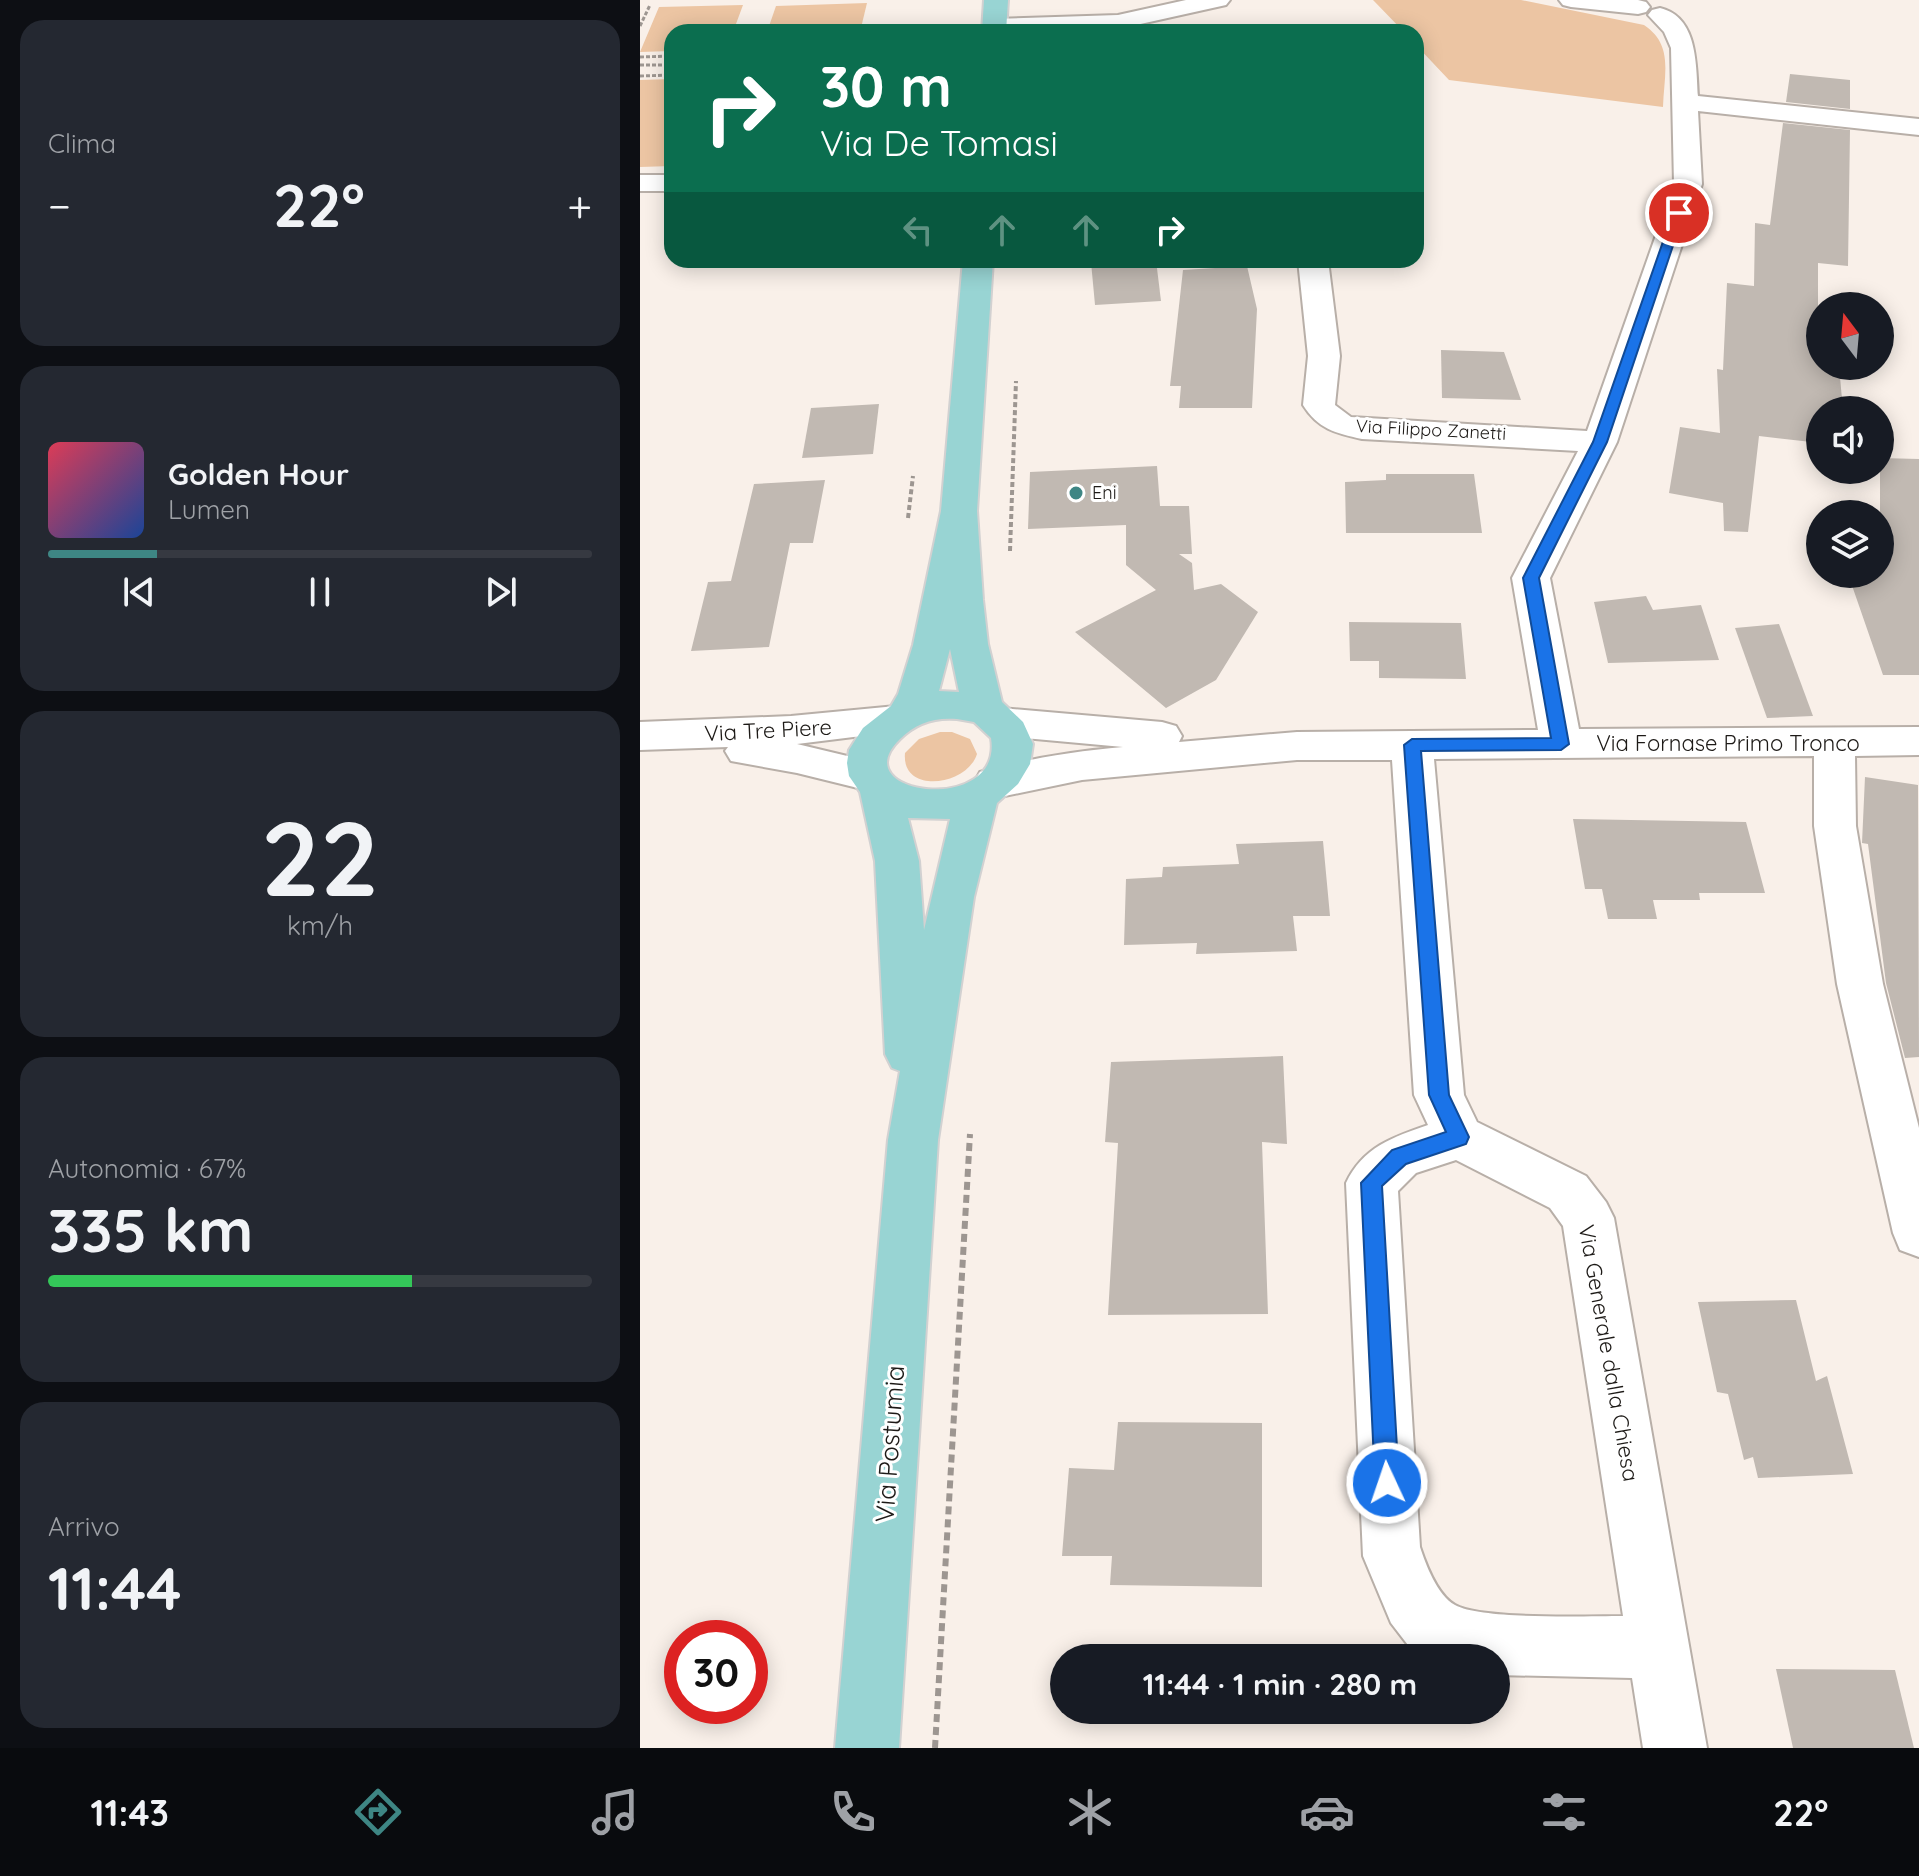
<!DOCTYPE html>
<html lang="it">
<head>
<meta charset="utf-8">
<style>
	body { margin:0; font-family:Quicksand,sans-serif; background:#242831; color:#f1f3f6; height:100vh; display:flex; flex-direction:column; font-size:30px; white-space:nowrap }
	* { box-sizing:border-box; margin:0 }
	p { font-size:26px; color:#9ea1a6 }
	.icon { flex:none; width:44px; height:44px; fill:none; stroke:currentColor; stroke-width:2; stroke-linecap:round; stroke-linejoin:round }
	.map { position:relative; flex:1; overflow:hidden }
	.drawer { display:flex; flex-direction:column; gap:20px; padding:20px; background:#0d0f14; width:640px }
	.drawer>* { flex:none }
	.guide { position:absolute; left:24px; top:24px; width:760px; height:244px; border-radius:24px; box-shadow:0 4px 20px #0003; background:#0b6e4f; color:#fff; overflow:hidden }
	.needle { width:52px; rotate:344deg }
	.tools { position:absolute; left:1166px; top:292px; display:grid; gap:16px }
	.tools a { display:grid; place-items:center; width:88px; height:88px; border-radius:50%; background:#171b24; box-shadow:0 4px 20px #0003; font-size:40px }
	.speed { position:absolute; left:24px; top:1620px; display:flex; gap:16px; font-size:40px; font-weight:700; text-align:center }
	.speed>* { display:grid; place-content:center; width:104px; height:104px; border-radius:50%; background:#171b24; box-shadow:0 4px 20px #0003; line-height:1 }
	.speed .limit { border:12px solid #d22; background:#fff; color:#111 }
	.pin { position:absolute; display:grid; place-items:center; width:68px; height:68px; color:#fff; margin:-34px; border:4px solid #fff; border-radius:50%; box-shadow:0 2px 8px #0007 }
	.me { position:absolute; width:88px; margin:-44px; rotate:357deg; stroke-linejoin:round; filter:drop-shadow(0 0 6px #0008) }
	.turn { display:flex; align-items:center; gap:28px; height:168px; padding:0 24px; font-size:36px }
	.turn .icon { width:104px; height:104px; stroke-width:2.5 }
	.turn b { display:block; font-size:56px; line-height:68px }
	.lanes { display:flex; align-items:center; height:76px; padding:0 24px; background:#0003; justify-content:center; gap:40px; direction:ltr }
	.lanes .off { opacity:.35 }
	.big { font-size:60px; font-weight:700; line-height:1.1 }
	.drawer .tile { flex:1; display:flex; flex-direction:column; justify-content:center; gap:12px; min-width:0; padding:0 28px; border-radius:24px; background:#242831 }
	.drawer .dial { align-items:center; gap:0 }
	.dial b { font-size:104px; line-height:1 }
	.song { display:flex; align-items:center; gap:24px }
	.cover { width:96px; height:96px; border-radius:12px; background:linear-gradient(135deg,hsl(350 70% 55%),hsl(220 70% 35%)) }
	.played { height:8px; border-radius:4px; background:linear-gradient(90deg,#3e8684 20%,#363941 20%) }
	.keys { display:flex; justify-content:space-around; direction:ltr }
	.heat { display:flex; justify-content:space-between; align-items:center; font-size:44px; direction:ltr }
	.charge { height:12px; border-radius:6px; background:linear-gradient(90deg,#34c759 67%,#363941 0) }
	.trip { position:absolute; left:410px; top:1644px; width:460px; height:80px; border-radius:40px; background:#171b24; box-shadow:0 4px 20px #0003; font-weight:700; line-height:80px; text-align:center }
	.tabs { display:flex; height:128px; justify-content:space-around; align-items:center; background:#090b0e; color:#9ea1a6 }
	.tabs .icon { width:56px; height:56px }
	.tabs .on { color:#3e8684 }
	.tabs b { font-size:36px; color:#f1f3f6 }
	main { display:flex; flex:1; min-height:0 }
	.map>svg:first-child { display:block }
	.green { fill:#ecc5a3 }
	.building { fill:#c1b9b2 }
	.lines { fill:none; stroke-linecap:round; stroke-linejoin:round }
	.minor-casing { stroke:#b8afa8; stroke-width:4 }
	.major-casing { stroke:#d2d1d1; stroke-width:4 }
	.path-far2 { stroke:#9d9691; stroke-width:3; stroke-dasharray:4 2; stroke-linecap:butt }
	.path-far1 { stroke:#9d9691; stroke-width:4; stroke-dasharray:5 3; stroke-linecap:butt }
	.path { stroke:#9d9691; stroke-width:6; stroke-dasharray:8 5; stroke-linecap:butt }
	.minor { fill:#fff; fill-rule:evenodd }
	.major { fill:#98d4d3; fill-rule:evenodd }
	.route { fill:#1a73e8; stroke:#114b97; stroke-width:2 }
	.poi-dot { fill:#3e8684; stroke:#fff; stroke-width:3 }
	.labels { text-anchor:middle; stroke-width:6; stroke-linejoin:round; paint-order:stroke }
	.far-street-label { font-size:18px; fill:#1d1a17; stroke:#fff }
	.far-poi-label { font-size:18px; fill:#1d1a17; stroke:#fff; text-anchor:start }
	.street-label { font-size:22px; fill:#1d1a17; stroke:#fff }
	.near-street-label { font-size:26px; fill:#1d1a17; stroke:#fff }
</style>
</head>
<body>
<main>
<section class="drawer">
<div class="tile"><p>Clima</p>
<div class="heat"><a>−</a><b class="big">22°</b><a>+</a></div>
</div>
<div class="tile">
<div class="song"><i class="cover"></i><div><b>Golden Hour</b><p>Lumen</p></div></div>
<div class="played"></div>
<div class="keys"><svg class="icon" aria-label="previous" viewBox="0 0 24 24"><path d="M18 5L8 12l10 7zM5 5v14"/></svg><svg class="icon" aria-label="pause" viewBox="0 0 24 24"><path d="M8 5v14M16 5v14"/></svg><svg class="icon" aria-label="next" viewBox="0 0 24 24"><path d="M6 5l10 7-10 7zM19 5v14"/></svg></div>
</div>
<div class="tile dial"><b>22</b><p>km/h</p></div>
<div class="tile"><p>Autonomia · 67%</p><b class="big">335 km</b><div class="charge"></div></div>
<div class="tile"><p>Arrivo</p><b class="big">11:44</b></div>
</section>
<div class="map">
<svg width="1279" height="1748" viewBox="0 0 1279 1748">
	<rect width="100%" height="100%" fill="#f9f0e9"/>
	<!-- green -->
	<g class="green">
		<path d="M733,0h148l123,25c30,20 20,49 19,82l-214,-27 -33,-35v-13h-12z"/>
		<path d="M227,3l-7,29h-93l9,-26z"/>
		<path d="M103,5l-10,27h-61v19l-32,1 19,-45z"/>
		<path d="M32,79v87l-32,1v-87z"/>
		<path d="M300,732h12l18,7 7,15c-10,32 -76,41 -72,-1l14,-14z"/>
	</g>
	<!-- building -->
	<g class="building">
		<path d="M1150,74l60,6v29l-64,-7z"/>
		<path d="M1143,123l67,7 -2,136 -30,-3v94l2,9h19l4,44h-23v33l-61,-7 -11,96 -24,-1 -1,-28 -54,-10 11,-66 40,6 -3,-64 6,1 4,-87 27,3 1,-63 15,2z"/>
		<path d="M516,260l5,41 -66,4 -4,-43z"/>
		<path d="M607,266l10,43 -5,99h-73l2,-22h-11l13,-116z"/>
		<path d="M801,350l63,2 17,48 -79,-2z"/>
		<path d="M239,404l-6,50 -71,4 9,-50z"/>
		<path d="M1240,458l39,1v216h-36l-35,-101h32z"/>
		<path d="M517,466l3,40h29l3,48h-13l13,9 2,27 27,-6 37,28 -42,68 -50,28 -91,-76 81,-42 -30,-25v-40l-98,4 2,-57z"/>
		<path d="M746,474h88l8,59h-136l-1,-51 41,-2z"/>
		<path d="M185,480l-12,63h-23l-21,104 -78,4 17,-69 23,-1 23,-97z"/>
		<path d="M1006,596l7,14 48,-5 18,55 -111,3 -14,-61z"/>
		<path d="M709,622l112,1 5,56 -87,-1v-17h-29z"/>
		<path d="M1139,624l34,92 -46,2 -32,-90z"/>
		<path d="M1225,777l53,8 1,272 -14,1 -19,-75 -18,-139 -6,-1z"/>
		<path d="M933,819l173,3 19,71h-66l1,7h-47l4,19h-49l-6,-30h-17z"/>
		<path d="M683,841l7,75h-37l4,35 -101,3 1,-11 -73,2 2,-66 36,-2 1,-10 76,-3 -3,-20z"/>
		<path d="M643,1056l4,88 -25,-2 6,172 -160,1 10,-172 -13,-1 6,-80z"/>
		<path d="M1156,1300l20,81 11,-5 26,98 -95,4 -5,-21 -9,3 -16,-66 -11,-2 -19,-90z"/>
		<path d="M478,1422l144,1v164l-152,-2 2,-29h-50l7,-88 45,2z"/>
		<path d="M1136,1669l119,1 19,78h-121z"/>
	</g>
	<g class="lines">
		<defs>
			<g id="minor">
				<path d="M546,0h44l-4,5 -108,24 -129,3 -7,-6 4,-5 8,-2 124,-4z"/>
				<path d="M919,0h79l8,2 4,5 -4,5 -8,2 -67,-7 -8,-2z"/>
				<path d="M1020,8c38,9 36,57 38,88l221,23v16l-221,-24 4,73 -85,258 -67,136 29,151 340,-2v28l-64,1 1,70 27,158 36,144v129l-19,-7 -7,-17 -56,-249 -23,-158v-70l-380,3 30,336 13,27 109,54 20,26 8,16 93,530h-64l-11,-70 -136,-3v-17h-65l-20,-9 -20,-26 -28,-67 -17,-373c17,-36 47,-46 82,-58l-14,-30 -22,-335h-95l-215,20 -87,18 -15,-4 -6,-11 6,-11c46,-13 95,-21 143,-25l-122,-11 -14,-4 -6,-10 6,-10 14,-4 161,14 14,4 6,10 -3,6 118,-10 241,-2 -26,-152 66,-127 -216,-12c-27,-6 -44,-10 -59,-34l5,-49 -10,-96h30l12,96 -5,49 16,12 236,14 87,-247 -3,-136 -7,-16 -16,-17 4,-5zM816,1160l94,48 13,18 60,390c-35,0 -141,4 -168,-11 -18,-10 -29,-40 -35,-58l-22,-356 18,-18z"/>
				<rect x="0" y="175" width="32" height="16"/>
				<path d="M256,706l14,4 6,10 -6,10 -113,14 88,21 6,11 -6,11 -15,4 -73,-18 -66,-12 -6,-10 3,-4 -88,3v-28l151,-6z"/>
			</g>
			<g id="major">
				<path d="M344,0h24l-2,32h-24z"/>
				<path d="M323,260h30l-16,251 6,89 5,44 14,58 21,20 10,22 -3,20 -12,20 -21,19 -23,94 -36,243 -39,608h-64l53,-608 12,-69 -8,-3 -7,-14 -10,-193 -15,-69 -11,-16 -2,-13 2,-13 14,-22 28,-22 7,-12 15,-49 28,-134zM310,649l9,43 -20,-1zM317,719l17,3 17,16c13,78 -150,58 -91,1 16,-16 34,-22 57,-20zM268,818l42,1 -26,111 -5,-69z"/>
			</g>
		</defs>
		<!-- minor casing -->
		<use href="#minor" class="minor-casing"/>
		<!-- major casing -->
		<use href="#major" class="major-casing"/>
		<!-- path-far2 -->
		<g class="path-far2">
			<path d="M0,26l10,-21"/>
			<path d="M0,57l32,-1"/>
			<path d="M0,65h32"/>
			<path d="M0,76l32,-1"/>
		</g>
		<!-- path-far1 -->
		<g class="path-far1">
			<path d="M268,518l5,-42"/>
			<path d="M370,551l6,-170"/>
		</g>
		<!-- path -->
		<path class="path" d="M295,1748l35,-614"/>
		<!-- minor -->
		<use href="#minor" class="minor"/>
		<!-- major -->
		<use href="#major" class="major"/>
	</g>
	<!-- route -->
	<path class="route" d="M1039,209l5,4 -77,229 -68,136 30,166 -8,6 -140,1 28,344 20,42 -3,7 -60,20 -24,22 17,297 -4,9 -8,3 -9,-3 -3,-9 -14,-300 31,-33 54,-18 -17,-37 -25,-350 8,-6 139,-1 -28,-160 70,-136 80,-229z"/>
	<!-- markers -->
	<circle class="poi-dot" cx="436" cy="493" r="8"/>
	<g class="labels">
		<!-- far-street labels -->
		<g class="far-street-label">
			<text transform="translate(791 430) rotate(3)" y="6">Via Filippo Zanetti</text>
		</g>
		<!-- far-poi labels -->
		<g class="far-poi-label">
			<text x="452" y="499">Eni</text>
		</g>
		<!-- street labels -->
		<g class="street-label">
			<text transform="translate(128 730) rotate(-3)" y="8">Via Tre Piere</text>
			<text x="1088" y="751">Via Fornase Primo Tronco</text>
			<text transform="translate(969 1353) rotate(80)" y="8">Via Generale dalla Chiesa</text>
		</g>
		<!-- near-street labels -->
		<g class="near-street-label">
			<text transform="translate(250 1444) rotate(-86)" y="9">Via Postumia</text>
		</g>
	</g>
</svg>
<div class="tools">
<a><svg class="needle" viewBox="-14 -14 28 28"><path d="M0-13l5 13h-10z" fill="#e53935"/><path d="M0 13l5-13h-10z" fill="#9ea1a6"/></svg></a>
<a><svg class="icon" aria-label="sound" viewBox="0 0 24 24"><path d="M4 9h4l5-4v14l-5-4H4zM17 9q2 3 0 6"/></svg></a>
<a><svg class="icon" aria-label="layers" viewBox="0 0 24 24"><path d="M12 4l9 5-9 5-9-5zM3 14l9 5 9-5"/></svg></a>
</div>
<div class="speed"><div class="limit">30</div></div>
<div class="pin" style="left:1039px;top:213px;background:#d93025"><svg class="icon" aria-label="arrive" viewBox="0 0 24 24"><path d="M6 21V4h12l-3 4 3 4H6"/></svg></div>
<svg class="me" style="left:747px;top:1483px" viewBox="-20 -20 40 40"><circle r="17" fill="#1a73e8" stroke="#fff" stroke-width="3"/><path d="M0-11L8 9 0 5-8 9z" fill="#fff"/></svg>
<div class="trip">11:44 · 1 min · 280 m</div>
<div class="guide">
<div class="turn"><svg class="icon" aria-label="right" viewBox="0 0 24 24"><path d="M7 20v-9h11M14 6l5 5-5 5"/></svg><div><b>30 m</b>Via De Tomasi</div></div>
<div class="lanes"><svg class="icon off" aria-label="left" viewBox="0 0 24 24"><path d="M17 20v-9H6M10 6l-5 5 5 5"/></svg><svg class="icon off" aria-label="ahead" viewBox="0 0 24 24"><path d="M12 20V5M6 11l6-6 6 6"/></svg><svg class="icon off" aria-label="ahead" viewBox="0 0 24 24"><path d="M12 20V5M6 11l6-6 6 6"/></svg><svg class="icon" aria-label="right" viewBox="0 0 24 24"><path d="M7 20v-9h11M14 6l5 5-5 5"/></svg></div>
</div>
</div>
</main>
<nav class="tabs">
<b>11:43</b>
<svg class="icon on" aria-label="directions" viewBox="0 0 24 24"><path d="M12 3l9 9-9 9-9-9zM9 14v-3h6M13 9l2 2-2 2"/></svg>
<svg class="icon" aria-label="music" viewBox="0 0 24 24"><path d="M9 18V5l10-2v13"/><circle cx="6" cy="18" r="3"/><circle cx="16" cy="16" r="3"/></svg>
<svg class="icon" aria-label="phone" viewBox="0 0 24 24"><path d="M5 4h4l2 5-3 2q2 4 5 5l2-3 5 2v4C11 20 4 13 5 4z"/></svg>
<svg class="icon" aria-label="climate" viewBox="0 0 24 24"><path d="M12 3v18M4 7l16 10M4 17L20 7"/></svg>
<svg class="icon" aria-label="car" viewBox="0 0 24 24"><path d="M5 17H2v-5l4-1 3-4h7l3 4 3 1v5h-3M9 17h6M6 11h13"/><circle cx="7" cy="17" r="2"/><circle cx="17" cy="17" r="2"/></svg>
<svg class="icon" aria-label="filters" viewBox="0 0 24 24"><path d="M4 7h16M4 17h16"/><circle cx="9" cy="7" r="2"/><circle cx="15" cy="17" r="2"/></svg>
<b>22°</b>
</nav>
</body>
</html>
